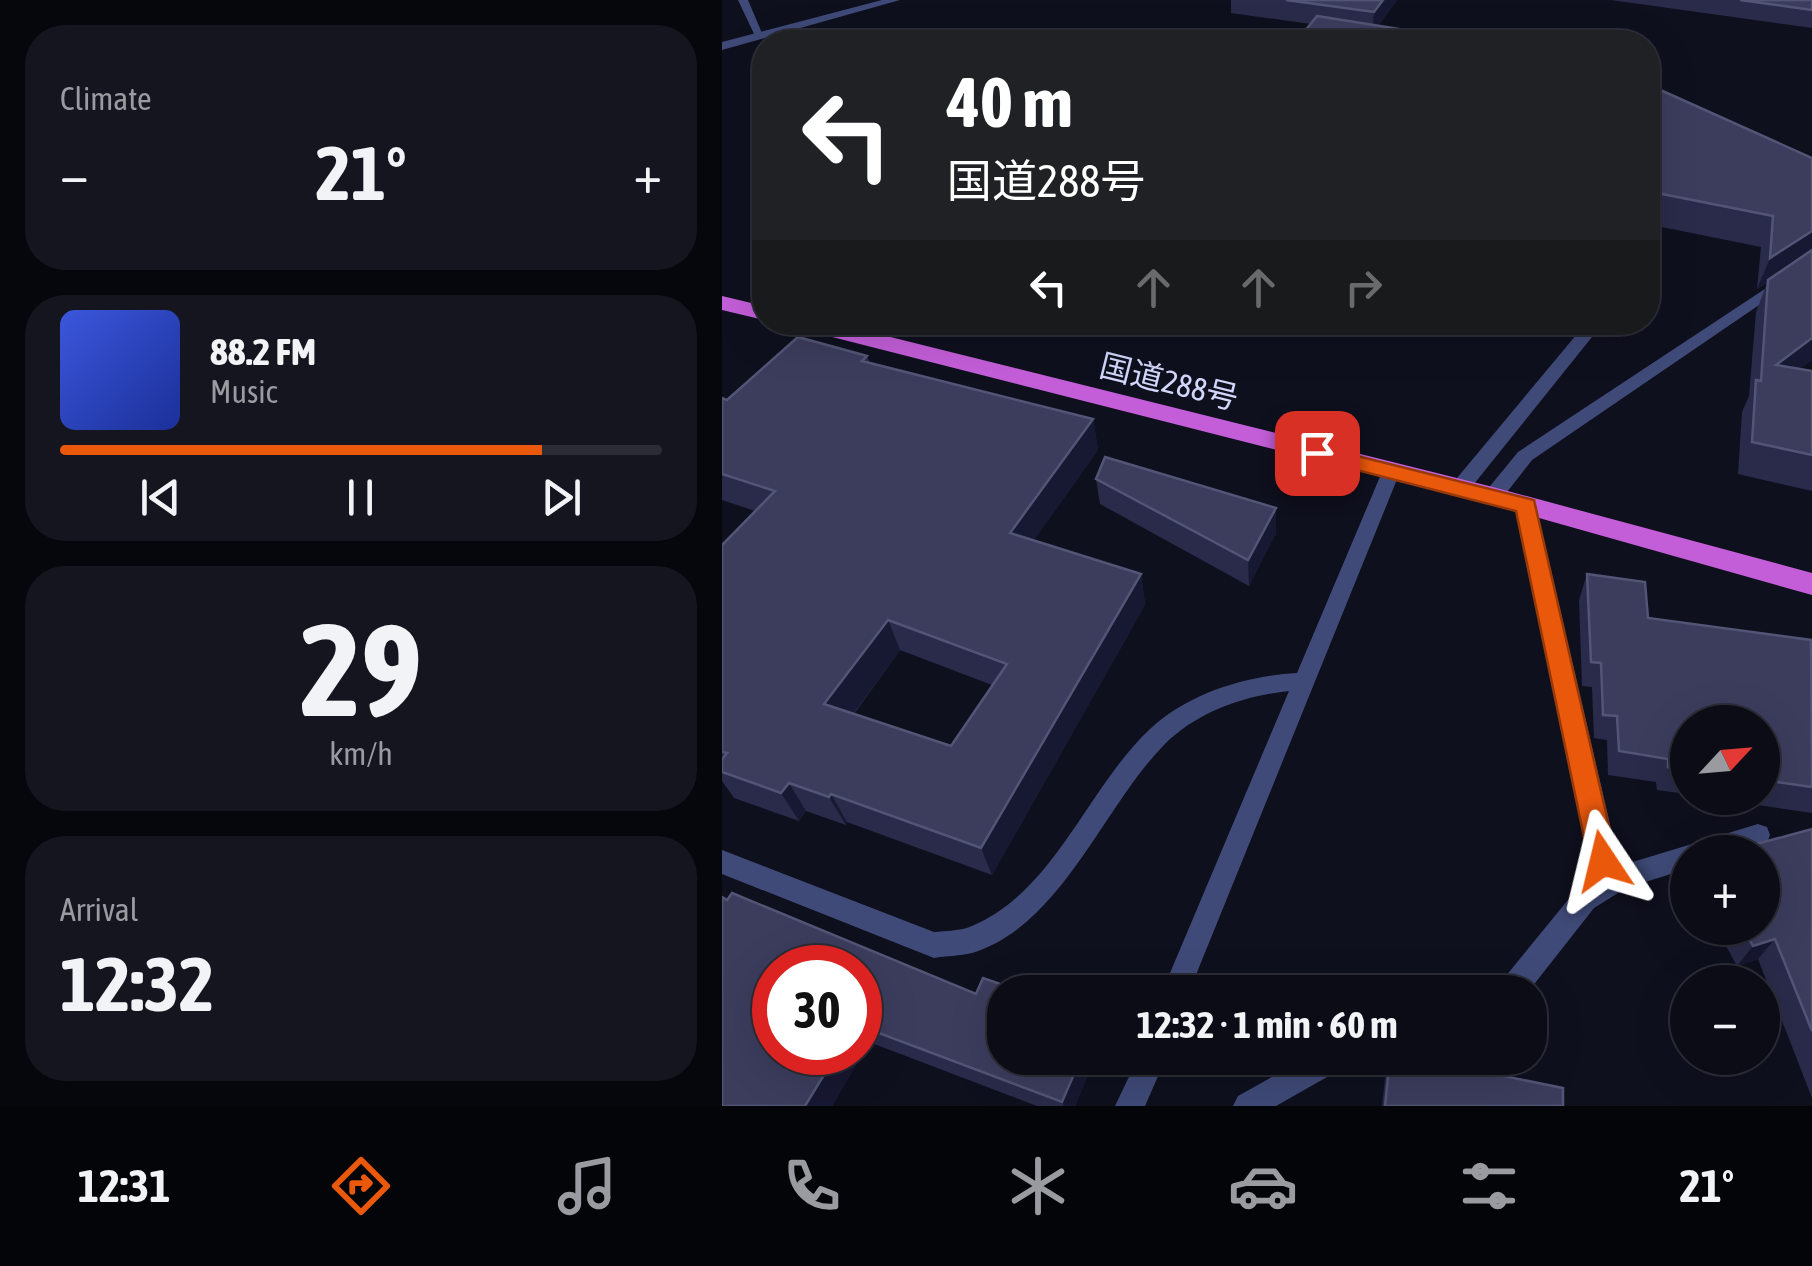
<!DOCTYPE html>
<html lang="en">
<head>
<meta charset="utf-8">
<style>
	body { margin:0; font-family:"Asap Condensed","Noto Sans JP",sans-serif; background:#14151f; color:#f1f3f6; height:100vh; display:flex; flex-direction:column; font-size:38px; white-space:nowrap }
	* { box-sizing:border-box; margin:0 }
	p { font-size:32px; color:#9a9ba1 }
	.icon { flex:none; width:55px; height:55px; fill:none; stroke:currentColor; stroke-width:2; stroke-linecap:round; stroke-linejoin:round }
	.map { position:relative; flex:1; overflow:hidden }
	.details { display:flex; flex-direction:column; gap:25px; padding:25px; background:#06070c; width:722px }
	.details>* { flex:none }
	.hud { position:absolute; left:30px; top:30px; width:908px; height:305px; border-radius:40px; box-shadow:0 10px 40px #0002,0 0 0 2px #2b2c35; background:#202124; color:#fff; overflow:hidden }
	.needle { width:65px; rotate:64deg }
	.controls { position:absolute; left:948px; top:705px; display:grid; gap:20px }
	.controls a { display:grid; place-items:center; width:110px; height:110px; border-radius:50%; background:#0b0c16; box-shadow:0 10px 40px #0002,0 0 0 2px #2b2c35; font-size:50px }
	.speed { position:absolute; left:30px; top:945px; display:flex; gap:20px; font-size:50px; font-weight:700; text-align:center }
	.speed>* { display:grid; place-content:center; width:130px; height:130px; border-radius:50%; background:#0b0c16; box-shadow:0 10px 40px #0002,0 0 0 2px #2b2c35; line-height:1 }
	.speed .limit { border:15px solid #d22; background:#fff; color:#111 }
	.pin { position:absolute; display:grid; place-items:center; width:85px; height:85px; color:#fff; margin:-42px; border-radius:20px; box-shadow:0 5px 15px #0006 }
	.me { position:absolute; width:110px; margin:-55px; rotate:350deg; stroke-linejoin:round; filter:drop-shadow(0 0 8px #0008) }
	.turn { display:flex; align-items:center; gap:35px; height:210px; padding:0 30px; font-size:45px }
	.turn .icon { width:130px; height:130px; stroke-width:2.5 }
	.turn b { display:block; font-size:70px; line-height:85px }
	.lanes { display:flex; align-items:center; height:95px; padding:0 30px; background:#0003; justify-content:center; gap:50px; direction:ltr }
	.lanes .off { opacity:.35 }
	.big { font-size:75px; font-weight:700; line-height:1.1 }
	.details .tile { flex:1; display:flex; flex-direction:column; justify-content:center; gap:15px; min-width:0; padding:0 35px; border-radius:40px; background:#14151f }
	.details .dial { align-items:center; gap:0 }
	.dial b { font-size:130px; line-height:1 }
	.song { display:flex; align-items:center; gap:30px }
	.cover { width:120px; height:120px; border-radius:15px; background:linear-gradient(135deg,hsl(230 70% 55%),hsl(230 70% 35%)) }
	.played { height:10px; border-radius:5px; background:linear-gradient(90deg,#ea580c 80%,#2b2c35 80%) }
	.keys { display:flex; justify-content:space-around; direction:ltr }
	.heat { display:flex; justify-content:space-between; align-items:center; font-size:55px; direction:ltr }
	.trip { position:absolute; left:265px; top:975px; width:560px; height:100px; border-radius:40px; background:#0b0c16; box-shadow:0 10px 40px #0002,0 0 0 2px #2b2c35; font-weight:700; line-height:100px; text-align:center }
	.dock { display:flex; height:160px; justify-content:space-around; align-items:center; background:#040509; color:#9a9ba1 }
	.dock .icon { width:70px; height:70px }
	.dock .on { color:#ea580c }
	.dock b { font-size:45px; color:#f1f3f6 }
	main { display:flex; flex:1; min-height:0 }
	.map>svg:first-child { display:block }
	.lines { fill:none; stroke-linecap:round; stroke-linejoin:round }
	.service { fill:#3f4a78; fill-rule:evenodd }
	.minor { fill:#3f4a78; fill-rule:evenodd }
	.tertiary { fill:#3f4a78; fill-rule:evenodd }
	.trunk { fill:#c35ed8; fill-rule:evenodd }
	.wall { fill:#2a2b4a; fill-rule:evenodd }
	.shaded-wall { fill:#171831 }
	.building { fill:#3c3d5d; stroke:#535576; stroke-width:2.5; fill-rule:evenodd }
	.route { fill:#ea580c; stroke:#983908; stroke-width:2.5 }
	.labels { text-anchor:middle; stroke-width:10; stroke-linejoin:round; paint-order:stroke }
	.street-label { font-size:32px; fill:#d1d6fa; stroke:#0f101e }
</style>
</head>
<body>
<main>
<section class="details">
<div class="tile"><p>Climate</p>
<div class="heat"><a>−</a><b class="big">21°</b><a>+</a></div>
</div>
<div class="tile">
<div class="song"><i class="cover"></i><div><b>88.2 FM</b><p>Music</p></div></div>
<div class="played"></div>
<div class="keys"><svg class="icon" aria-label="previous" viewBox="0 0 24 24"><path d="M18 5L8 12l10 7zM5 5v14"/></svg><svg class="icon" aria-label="pause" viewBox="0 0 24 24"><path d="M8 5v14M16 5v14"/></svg><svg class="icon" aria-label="next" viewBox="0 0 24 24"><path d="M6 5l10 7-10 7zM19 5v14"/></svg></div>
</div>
<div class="tile dial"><b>29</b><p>km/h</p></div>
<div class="tile"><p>Arrival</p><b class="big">12:32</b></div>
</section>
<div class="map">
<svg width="1090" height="1106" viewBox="0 0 1090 1106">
	<rect width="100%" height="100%" fill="#0f101e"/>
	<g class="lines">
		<!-- service -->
		<path class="service" d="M16,0h10l16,38h-8z"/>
		<!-- minor -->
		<g class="minor">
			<path d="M930,231l7,4 -4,15 -8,5v-23z"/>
			<path d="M1090,258v11l-280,191 -32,41h-14l-3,-5 3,-5 32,-39z"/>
			<path d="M865,322h17l-138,172h-14l-2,-5 2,-5z"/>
			<path d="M669,466l9,6 -211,520h-27l127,-301c-46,5 -92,21 -125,54 -62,63 -102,180 -192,208 -12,3 -26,3 -38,5l-212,-84v-24l212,82c12,-1 26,-1 38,-6 83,-35 115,-138 178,-197 39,-36 95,-53 147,-56l85,-201z"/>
			<path d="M804,499l10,7 76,327 4,34 142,-43 9,3 3,8 -3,8 -30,9h-50v17l-61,19 -32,20 -66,84h-30l3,-10 75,-92 17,-10 -5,-47 -72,-327z"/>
			<path d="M416,1058h28l-21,48h-30z"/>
			<path d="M584,1058h41l-4,10 -67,38h-43l5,-10z"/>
		</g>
		<!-- tertiary -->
		<path class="tertiary" d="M160,0h18l-178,50v-8z"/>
		<!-- trunk -->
		<g class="trunk">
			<path d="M0,296l42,10v14l-42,-10z"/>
			<path d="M68,322h40l663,165 319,86v22l-319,-90 -700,-178z"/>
		</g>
	</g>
	<!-- wall -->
	<g class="wall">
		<path d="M509,0h166l-19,26 -67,-2 -80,-11z"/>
		<path d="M889,0h201v28z"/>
		<path d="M925,84l165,74v202l-13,9 13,2v120l-74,-17 4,-62 7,-16 7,-84 11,-29 -10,6 4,-42 -114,-23z"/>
		<path d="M145,356l3,7 223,56 5,31 -64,90 107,34 4,31 -153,270 -145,-53 -1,3 -40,-14 -7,10 -65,-23 -12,-17v-236l33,-34 -33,-11v-102l5,2zM178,650l92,35 -41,61 -97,-32z"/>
		<path d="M374,479l180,29v25l-27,53 -149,-82z"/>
		<path d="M865,574l61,44 164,23v172l-103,-15h53v-76h-75v72l-30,-4 -1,-8 -48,-7 -1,-35 -13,-2 -2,-51 -10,-1 -3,-86z"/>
		<path d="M1090,829v269l-54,-139 -21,7 -21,-38h46z"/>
		<path d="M10,893l244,101 7,-16 41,14h-20v66h91l-20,48h-38l-168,-64 -37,64h-110v-209l5,3zM52,968h86v84h-86z"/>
		<path d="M668,1058l173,48h-181l4,-36z"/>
	</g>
	<!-- shaded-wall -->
	<g class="shaded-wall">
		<path d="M661,0h14l-25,34 2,-22z"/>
		<path d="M1090,231v20l-2,4 -53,34 13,-31z"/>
		<path d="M1090,338v22l-50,37 14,-32z"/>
		<path d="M371,419l5,31 -81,114 -7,-31z"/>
		<path d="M554,508v25l-27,53 -1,-26z"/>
		<path d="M419,574l4,31 -153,270 -11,-27z"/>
		<path d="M166,620l12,30 -61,83 -15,-29z"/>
		<path d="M67,783l17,28 -7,10 -18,-28z"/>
		<path d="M109,794l16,28 -1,3 -17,-28z"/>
		<path d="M1053,939l-17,20 -21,7 16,-20z"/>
		<path d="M138,1030l9,12 -37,64h-27l33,-54h22z"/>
		<path d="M359,1058h14l-20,48h-11l-2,-4z"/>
	</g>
	<!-- building -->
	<g class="building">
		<path d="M564,0h97l-9,12z"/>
		<path d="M1018,0h72v10z"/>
		<path d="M595,16l164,26h-185z"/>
		<path d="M925,84l165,74v73l-42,27 3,-42 -126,-25z"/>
		<path d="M1090,250v88l-36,27 36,6v84l-60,-13 4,-62 5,1 7,-101z"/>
		<path d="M76,337l69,19 -5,5 231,58 -83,114 131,41 -160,274 -150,-54 -2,3 -40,-14 -8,10 -59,-21v-13l5,-6 -5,-1v-207l53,-54 -53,-17v-76l5,2zM166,620l119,44 -56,82 -127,-42z"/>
		<path d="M383,457l171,51 -28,52 -152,-81z"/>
		<path d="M865,574l58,8 3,36 163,22 1,147 -50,-7v-58h-75v47l-19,-2v-8l-49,-8 -2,-35 -14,-1 -2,-52 -10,-1z"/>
		<path d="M1090,829v202l-37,-92 -22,7 -10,-18h19v-76h-35z"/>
		<path d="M10,893l244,101 7,-16 41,14h-20v66h77l-19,44 -202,-76v-58h-86v84h64l-33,54h-83v-209l5,3z"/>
		<path d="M668,1058h24l149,30v18h-178z"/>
	</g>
	<!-- route -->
	<path class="route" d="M595,446l217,54 83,361 -4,10 -10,3 -10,-3 -4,-10 -73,-350 -206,-53 -3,-5 3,-5z"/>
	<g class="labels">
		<!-- street labels -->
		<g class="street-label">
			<text transform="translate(447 382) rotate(14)" y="11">国道288号</text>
		</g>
	</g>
</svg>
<div class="controls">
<a><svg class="needle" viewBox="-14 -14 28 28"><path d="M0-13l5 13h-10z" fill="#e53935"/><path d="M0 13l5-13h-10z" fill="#9a9ba1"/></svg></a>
<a>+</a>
<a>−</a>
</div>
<div class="speed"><div class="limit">30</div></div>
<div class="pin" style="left:595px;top:453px;background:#d93025"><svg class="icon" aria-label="arrive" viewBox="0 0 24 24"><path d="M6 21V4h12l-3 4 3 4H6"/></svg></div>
<svg class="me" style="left:881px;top:861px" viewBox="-20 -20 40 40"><path d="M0-17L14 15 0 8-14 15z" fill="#ea580c" stroke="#fff" stroke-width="4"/></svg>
<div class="trip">12:32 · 1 min · 60 m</div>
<div class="hud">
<div class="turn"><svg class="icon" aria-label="left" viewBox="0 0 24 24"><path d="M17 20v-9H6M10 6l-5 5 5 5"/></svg><div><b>40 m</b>国道288号</div></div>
<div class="lanes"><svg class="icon" aria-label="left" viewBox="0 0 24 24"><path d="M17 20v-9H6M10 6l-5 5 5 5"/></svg><svg class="icon off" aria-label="ahead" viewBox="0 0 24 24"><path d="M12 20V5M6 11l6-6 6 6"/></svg><svg class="icon off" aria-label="ahead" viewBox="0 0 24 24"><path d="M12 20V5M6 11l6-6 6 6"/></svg><svg class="icon off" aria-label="right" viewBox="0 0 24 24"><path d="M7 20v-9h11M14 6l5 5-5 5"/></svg></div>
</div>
</div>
</main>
<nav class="dock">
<b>12:31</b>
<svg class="icon on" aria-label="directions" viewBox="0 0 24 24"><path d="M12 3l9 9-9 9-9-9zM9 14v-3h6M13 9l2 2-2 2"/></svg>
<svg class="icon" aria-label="music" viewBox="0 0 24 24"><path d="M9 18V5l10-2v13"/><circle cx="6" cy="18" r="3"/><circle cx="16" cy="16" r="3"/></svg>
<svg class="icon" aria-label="phone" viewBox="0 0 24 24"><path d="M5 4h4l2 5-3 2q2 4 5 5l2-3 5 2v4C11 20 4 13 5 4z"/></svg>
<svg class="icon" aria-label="climate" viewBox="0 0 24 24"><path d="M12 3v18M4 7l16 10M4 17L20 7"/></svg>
<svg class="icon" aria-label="car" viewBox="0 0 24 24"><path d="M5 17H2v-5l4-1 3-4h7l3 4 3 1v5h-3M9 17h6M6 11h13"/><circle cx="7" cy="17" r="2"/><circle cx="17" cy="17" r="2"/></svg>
<svg class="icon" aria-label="filters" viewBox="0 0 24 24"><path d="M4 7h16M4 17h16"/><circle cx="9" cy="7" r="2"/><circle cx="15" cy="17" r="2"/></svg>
<b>21°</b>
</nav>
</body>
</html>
